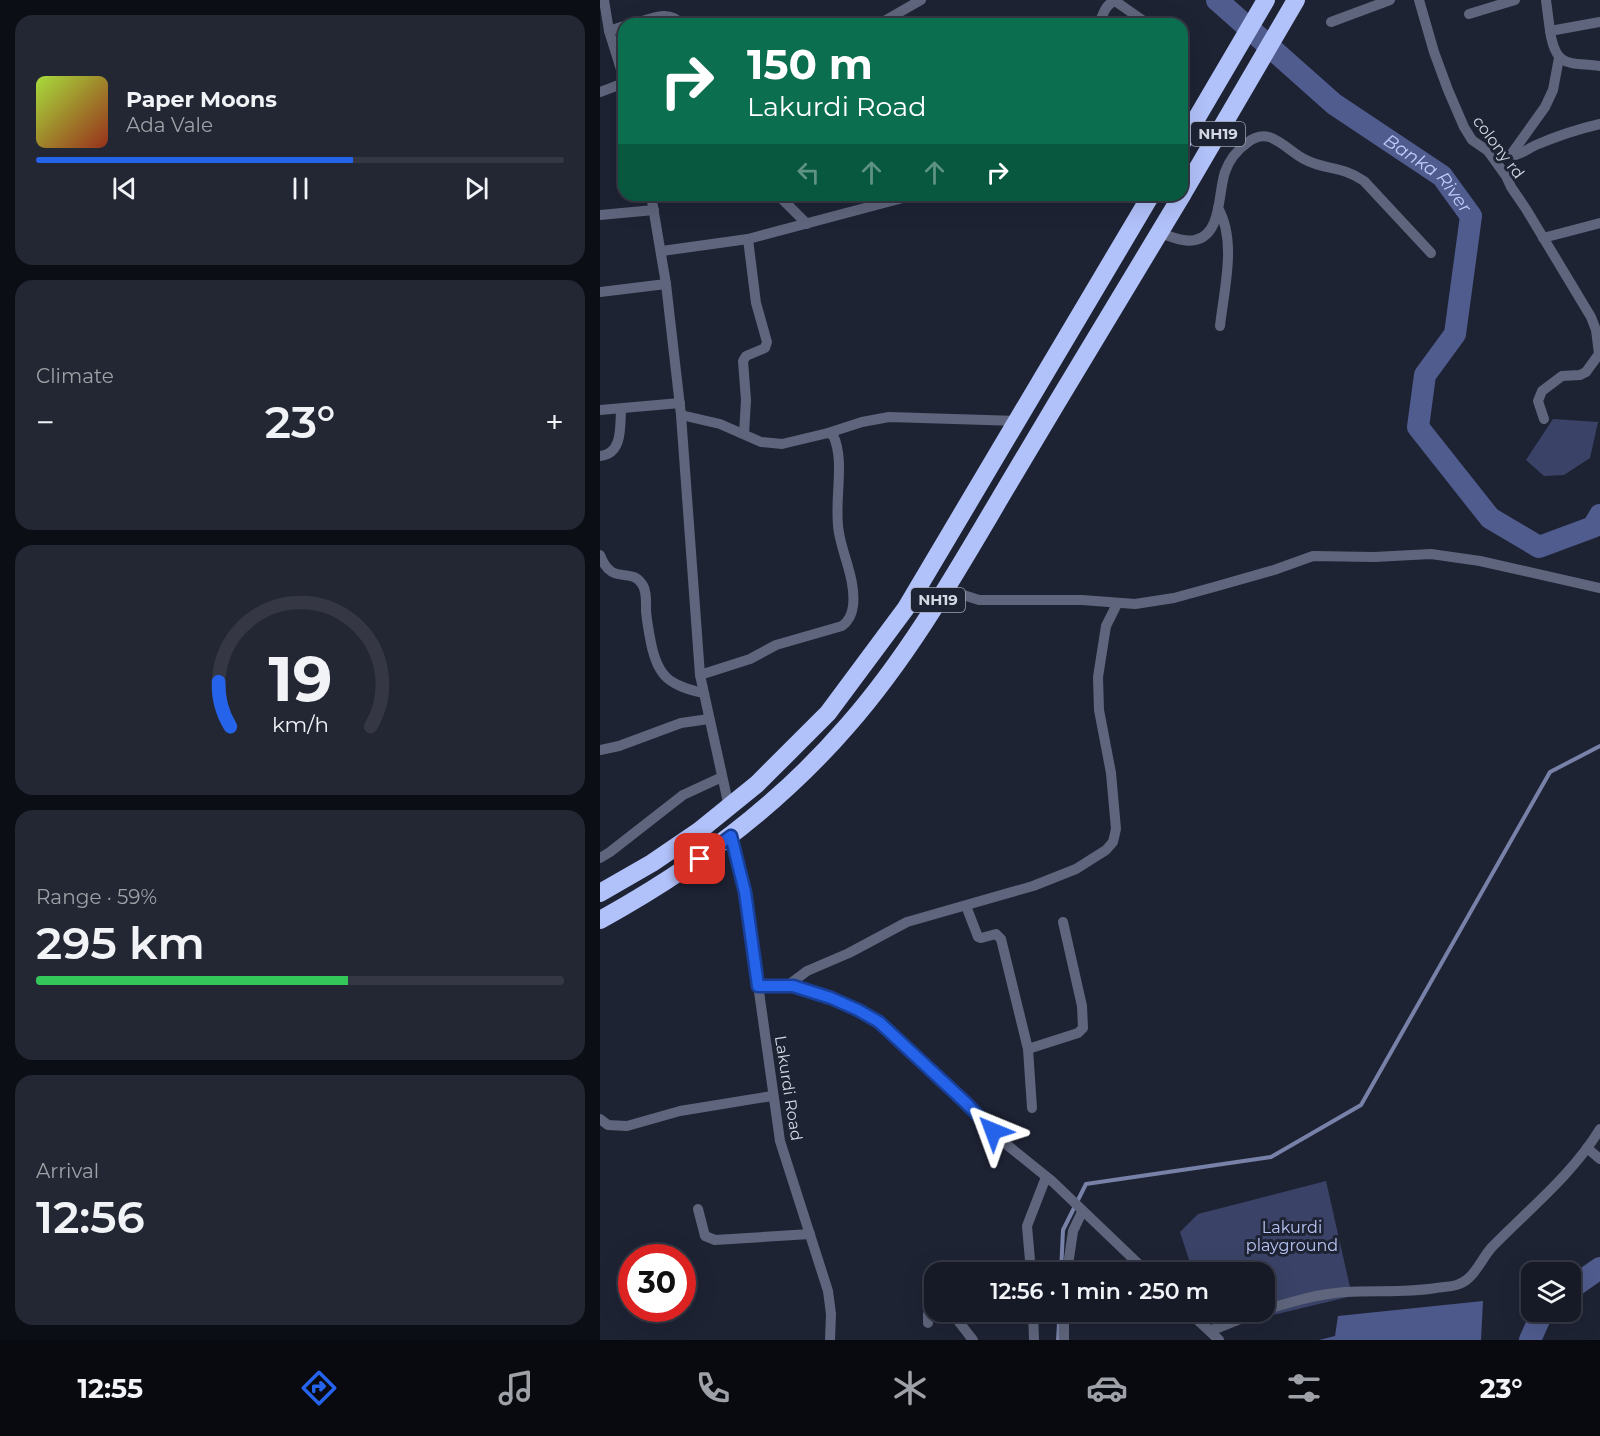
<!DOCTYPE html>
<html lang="en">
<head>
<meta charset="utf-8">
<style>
	body { margin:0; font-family:Montserrat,sans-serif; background:#232733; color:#f1f3f6; height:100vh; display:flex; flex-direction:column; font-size:22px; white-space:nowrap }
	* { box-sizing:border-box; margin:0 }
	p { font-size:20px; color:#9ea1a7 }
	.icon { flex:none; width:33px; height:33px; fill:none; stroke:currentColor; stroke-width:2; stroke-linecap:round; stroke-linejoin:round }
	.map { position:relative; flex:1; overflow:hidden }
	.panel { display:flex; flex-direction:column; gap:15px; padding:15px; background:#0c0e15; width:600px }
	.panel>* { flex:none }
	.banner { position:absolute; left:18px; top:18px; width:570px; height:183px; border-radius:18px; box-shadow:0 6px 24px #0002,0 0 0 2px #353844; background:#0b6e4f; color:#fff; overflow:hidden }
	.buttons { position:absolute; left:921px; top:1262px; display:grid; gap:12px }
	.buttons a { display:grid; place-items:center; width:60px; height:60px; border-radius:12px; background:#161a27; box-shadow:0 6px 24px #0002,0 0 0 2px #353844; font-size:30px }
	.speed { position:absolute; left:18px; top:1244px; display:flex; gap:12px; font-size:30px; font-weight:700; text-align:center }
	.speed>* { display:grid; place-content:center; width:78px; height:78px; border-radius:50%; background:#161a27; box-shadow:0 6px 24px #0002,0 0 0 2px #353844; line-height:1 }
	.speed .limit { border:9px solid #d22; background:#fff; color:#111 }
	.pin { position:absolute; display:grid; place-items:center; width:51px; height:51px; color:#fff; margin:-26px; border-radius:12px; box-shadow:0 3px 9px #0006 }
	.me { position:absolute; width:66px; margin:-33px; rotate:316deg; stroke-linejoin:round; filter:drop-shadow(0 0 4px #0008) }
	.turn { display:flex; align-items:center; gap:21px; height:126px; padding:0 30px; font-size:27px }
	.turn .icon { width:78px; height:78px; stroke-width:2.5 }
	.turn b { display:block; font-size:42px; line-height:51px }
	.lanes { display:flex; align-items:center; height:57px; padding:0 30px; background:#0003; justify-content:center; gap:30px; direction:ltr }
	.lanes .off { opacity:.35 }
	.big { font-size:45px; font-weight:600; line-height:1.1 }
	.panel .card { flex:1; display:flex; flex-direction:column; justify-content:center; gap:9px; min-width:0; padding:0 21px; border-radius:18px; background:#232733 }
	.panel .dial { align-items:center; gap:0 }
	.dial svg { height:156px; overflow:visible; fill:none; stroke:#353844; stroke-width:7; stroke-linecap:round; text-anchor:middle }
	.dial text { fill:#f1f3f6; stroke:none }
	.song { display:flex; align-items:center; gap:18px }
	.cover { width:72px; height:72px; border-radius:9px; background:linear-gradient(135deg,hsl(80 70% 55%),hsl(10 70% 35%)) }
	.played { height:6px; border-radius:3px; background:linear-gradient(90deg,#2563eb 60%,#353844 60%) }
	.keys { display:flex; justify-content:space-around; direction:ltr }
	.heat { display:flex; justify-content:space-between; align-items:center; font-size:33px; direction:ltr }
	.charge { height:9px; border-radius:4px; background:linear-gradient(90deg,#34c759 59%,#353844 0) }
	.trip { position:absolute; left:324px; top:1262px; width:351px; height:60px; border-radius:18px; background:#161a27; box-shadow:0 6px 24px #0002,0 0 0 2px #353844; font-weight:600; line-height:60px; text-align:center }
	.menu { display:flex; height:96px; justify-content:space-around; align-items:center; background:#090a10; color:#9ea1a7 }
	.menu .icon { width:42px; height:42px }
	.menu .active { color:#2563eb }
	.menu b { font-size:27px; color:#f1f3f6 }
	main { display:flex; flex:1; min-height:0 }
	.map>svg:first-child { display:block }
	.green { fill:#3a4367 }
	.forest { fill:#4d598b }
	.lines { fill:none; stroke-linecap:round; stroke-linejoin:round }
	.stream { stroke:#7881a8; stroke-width:4 }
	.river { stroke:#505c8e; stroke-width:22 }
	.street { stroke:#5f657c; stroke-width:10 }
	.highway { stroke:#b1c1f9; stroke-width:18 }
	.route-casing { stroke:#184099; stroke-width:15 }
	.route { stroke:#2563eb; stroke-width:10 }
	.labels { text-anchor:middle; stroke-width:6; stroke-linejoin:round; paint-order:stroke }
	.shield { fill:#1e2334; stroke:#9da2ae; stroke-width:1.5 }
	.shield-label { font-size:15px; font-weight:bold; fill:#d4d8e3 }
	.street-label { font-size:16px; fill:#d4d8e3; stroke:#1e2334 }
	.park-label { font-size:16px; fill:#b9c6f5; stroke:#1e2334 }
	.water-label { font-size:18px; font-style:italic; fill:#beccfa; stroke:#1e2334 }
</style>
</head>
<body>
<main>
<section class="panel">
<div class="card">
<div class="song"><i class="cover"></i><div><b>Paper Moons</b><p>Ada Vale</p></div></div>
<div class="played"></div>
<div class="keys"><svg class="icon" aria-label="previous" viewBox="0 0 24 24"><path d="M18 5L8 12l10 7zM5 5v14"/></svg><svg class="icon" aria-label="pause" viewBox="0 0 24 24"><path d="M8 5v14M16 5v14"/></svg><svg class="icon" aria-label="next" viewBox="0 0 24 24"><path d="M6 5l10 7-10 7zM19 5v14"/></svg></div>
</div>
<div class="card"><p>Climate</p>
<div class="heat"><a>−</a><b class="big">23°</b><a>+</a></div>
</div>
<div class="card dial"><svg viewBox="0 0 100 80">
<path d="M14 69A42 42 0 1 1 86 69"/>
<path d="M14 69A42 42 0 0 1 8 46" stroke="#2563eb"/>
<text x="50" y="56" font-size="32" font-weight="700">19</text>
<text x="50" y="72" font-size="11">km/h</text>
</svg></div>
<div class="card"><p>Range · 59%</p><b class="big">295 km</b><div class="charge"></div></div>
<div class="card"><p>Arrival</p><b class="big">12:56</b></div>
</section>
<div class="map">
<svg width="1000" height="1340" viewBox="0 0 1000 1340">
	<rect width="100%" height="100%" fill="#1e2334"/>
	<!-- green -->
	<g class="green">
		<path d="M953,419l45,3 -8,36 -26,17 -20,1 -18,-16z"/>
		<path d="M726,1181l26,115 -141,34 -6,-19h59v-39h-71l-13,-40 18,-18z"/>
	</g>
	<!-- forest -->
	<path class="forest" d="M883,1301l-2,39h-162l16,-4 3,-20z"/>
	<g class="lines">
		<!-- stream -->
		<g class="stream">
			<path d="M461,1272l2,-42 23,-46 185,-27 90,-52 189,-333 50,-26"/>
			<path d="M458,1340l1,-17"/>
		</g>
		<!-- river -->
		<g class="river">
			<path id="s1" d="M617,0l117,104 108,72 29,40 -16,118 -30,41 -7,52 72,91 49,29 54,-20 7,-12"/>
			<path d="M970,1289l30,-21"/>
			<path d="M930,1340l13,-29"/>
		</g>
		<!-- street -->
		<g class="street">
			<path d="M4,0l5,31 15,48"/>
			<path d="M819,0l15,52 14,38 16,37 8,13 16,11 18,25 5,11 15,22 65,108 5,13 3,24 -13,18 -6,3 -18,1 -20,15 -4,10 6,18"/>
			<path d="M946,0l4,31"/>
			<path d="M869,14l46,-14"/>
			<path d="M731,22l59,-22"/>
			<path d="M1000,22l-50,9c6,38 19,31 50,35"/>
			<path d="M33,24c15,-4 36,-16 48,0"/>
			<path d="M279,24l42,-24"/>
			<path d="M498,24c6,-9 6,-19 17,-23l33,23"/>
			<path d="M9,31l15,-5"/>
			<path d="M0,92l24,-9"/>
			<path d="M888,151c10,-2 16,7 27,4 7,-1 14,-7 21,-10 21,-9 42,-16 64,-21"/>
			<path d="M910,156l35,-49 8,-17 6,-32"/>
			<path d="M51,195l15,89 15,131 19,260 29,132"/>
			<path d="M178,195l29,29"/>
			<path d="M618,208c19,33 6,81 2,118"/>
			<path d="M0,215l54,-5"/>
			<path d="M559,233c11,3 25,10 36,7 27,-5 23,-48 30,-68 4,-11 12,-22 22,-29 6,-5 14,-8 22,-6 13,4 23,16 35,22 22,12 37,6 60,22l67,72"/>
			<path d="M943,238l57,-15"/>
			<path d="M62,251l86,-12 166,-44"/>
			<path d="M0,292l66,-8"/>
			<path d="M0,410l80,-7"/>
			<path d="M81,415l39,9 41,18 21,2 46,-11 5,2c13,27 0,68 6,98 4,23 17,48 14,73 -1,8 -4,15 -11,20l-66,19 -26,14 -50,16"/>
			<path d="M228,433l34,-11 27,-5 130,4"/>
			<path d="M144,434l2,-34 -3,-39 3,-5 19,-8 2,-6 -11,-39 -8,-64"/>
			<path d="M0,456c23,-2 20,-30 21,-47"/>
			<path d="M0,555c12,32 30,11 42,29 5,7 4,19 4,27 1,11 3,22 5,32 7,35 19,42 52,50"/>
			<path d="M345,589l34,11h103l53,4 39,-6 40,-11 60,-17 39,-14 61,1 57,-3 49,7 120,27"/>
			<path d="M0,750l19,-4 62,-23 28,-4"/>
			<path d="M131,835l14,57 35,249 48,150 3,23 -1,26"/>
			<path d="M0,858l10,-6 73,-57 39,-18"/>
			<path d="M366,906l12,31 3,1 15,-4 5,5 27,110 4,59"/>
			<path d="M158,986h35l38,12 27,12 21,12 87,81 40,41 47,38 94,90"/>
			<path d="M187,986l20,-15 42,-18 58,-31 126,-36 43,-17 30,-19 7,-8 3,-13 -5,-56 -12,-63 -1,-33 8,-51 11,-22"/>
			<path d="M428,1049l50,-16 5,-5 -1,-22 -19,-84"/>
			<path d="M0,1119l8,6 19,1 53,-15 92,-15"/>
			<path d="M987,1148l13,11"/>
			<path d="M98,1209l7,27 10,4 95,-6"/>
			<path d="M431,1272l-4,-46 19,-49"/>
			<path d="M467,1272l6,-41 9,-19"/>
			<path d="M664,1310c27,-8 53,-16 81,-18 31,-2 60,1 91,-4 7,-1 16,-1 23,-4 16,-6 22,-25 33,-37 37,-38 80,-72 108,-118"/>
			<path d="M348,1311l4,2 21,27"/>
			<path d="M433,1311l1,29"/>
			<path d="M464,1311v29"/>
			<path d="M588,1311l31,29"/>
			<path d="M328,1323v-9l6,-4"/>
			<path d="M610,1331l50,-20"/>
		</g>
		<!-- highway -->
		<g class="highway">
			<path d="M582,143l84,-143"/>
			<path d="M582,195l114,-195"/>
			<path d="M0,893l52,-30 47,-32 58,-47 71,-71 78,-105 245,-413"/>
			<path d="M0,920c93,-51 179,-115 248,-195 63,-72 110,-156 158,-237 58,-98 117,-195 176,-293"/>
		</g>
	</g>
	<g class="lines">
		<defs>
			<path id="route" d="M100,859l31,-23 14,56 13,94h35l38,12 27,12 21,12 87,81 27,28"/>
		</defs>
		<!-- route casing -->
		<use href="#route" class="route-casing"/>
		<!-- route -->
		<use href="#route" class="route"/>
	</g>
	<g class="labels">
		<!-- shield labels -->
		<g class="shield">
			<rect x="591" y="122" width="54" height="24" rx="4.5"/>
			<rect x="311" y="588" width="54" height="24" rx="4.5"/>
		</g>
		<g class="shield-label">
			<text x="618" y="139">NH19</text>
			<text x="338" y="605">NH19</text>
		</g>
		<!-- street labels -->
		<g class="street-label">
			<text transform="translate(899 147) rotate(53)" y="6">colony rd</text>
			<text transform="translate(189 1088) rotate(81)" y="6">Lakurdi Road</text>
		</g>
		<!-- park labels -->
		<g class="park-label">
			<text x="692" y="1233">Lakurdi<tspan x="692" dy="18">playground</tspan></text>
		</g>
		<!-- water labels -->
		<g class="water-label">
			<text dy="6" stroke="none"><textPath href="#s1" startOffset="274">Banka River</textPath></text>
		</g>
	</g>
</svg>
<div class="buttons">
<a><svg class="icon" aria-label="layers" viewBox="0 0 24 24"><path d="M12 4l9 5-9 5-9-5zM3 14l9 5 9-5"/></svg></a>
</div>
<div class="speed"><div class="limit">30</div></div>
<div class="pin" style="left:100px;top:859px;background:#d93025"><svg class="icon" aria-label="arrive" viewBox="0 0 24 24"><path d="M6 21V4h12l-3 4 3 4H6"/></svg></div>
<svg class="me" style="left:393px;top:1131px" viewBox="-20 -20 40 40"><path d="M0-17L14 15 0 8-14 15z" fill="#2563eb" stroke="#fff" stroke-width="4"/></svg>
<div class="trip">12:56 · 1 min · 250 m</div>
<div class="banner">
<div class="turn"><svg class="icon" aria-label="right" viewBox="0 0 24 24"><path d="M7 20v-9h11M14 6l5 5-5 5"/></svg><div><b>150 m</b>Lakurdi Road</div></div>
<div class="lanes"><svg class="icon off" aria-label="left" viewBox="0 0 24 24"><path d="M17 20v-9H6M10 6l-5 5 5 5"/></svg><svg class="icon off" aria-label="ahead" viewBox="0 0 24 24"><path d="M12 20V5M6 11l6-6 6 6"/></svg><svg class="icon off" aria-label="ahead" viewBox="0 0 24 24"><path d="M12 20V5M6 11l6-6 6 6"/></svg><svg class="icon" aria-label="right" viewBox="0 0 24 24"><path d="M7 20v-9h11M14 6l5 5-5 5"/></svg></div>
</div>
</div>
</main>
<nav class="menu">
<b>12:55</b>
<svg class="icon active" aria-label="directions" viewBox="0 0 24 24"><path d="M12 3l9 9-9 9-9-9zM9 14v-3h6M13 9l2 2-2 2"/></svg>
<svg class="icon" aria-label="music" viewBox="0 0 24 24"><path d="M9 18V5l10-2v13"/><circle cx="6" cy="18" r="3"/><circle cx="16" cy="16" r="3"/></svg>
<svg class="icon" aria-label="phone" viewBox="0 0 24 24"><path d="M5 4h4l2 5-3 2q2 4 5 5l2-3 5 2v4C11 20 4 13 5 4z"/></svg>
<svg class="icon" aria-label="climate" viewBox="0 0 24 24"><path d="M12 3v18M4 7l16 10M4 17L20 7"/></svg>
<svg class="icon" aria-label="car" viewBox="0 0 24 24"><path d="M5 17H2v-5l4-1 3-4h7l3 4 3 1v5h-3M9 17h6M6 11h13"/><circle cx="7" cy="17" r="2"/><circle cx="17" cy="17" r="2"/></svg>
<svg class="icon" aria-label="filters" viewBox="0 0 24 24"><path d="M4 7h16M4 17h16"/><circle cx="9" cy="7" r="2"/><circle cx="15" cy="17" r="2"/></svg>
<b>23°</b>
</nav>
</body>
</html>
